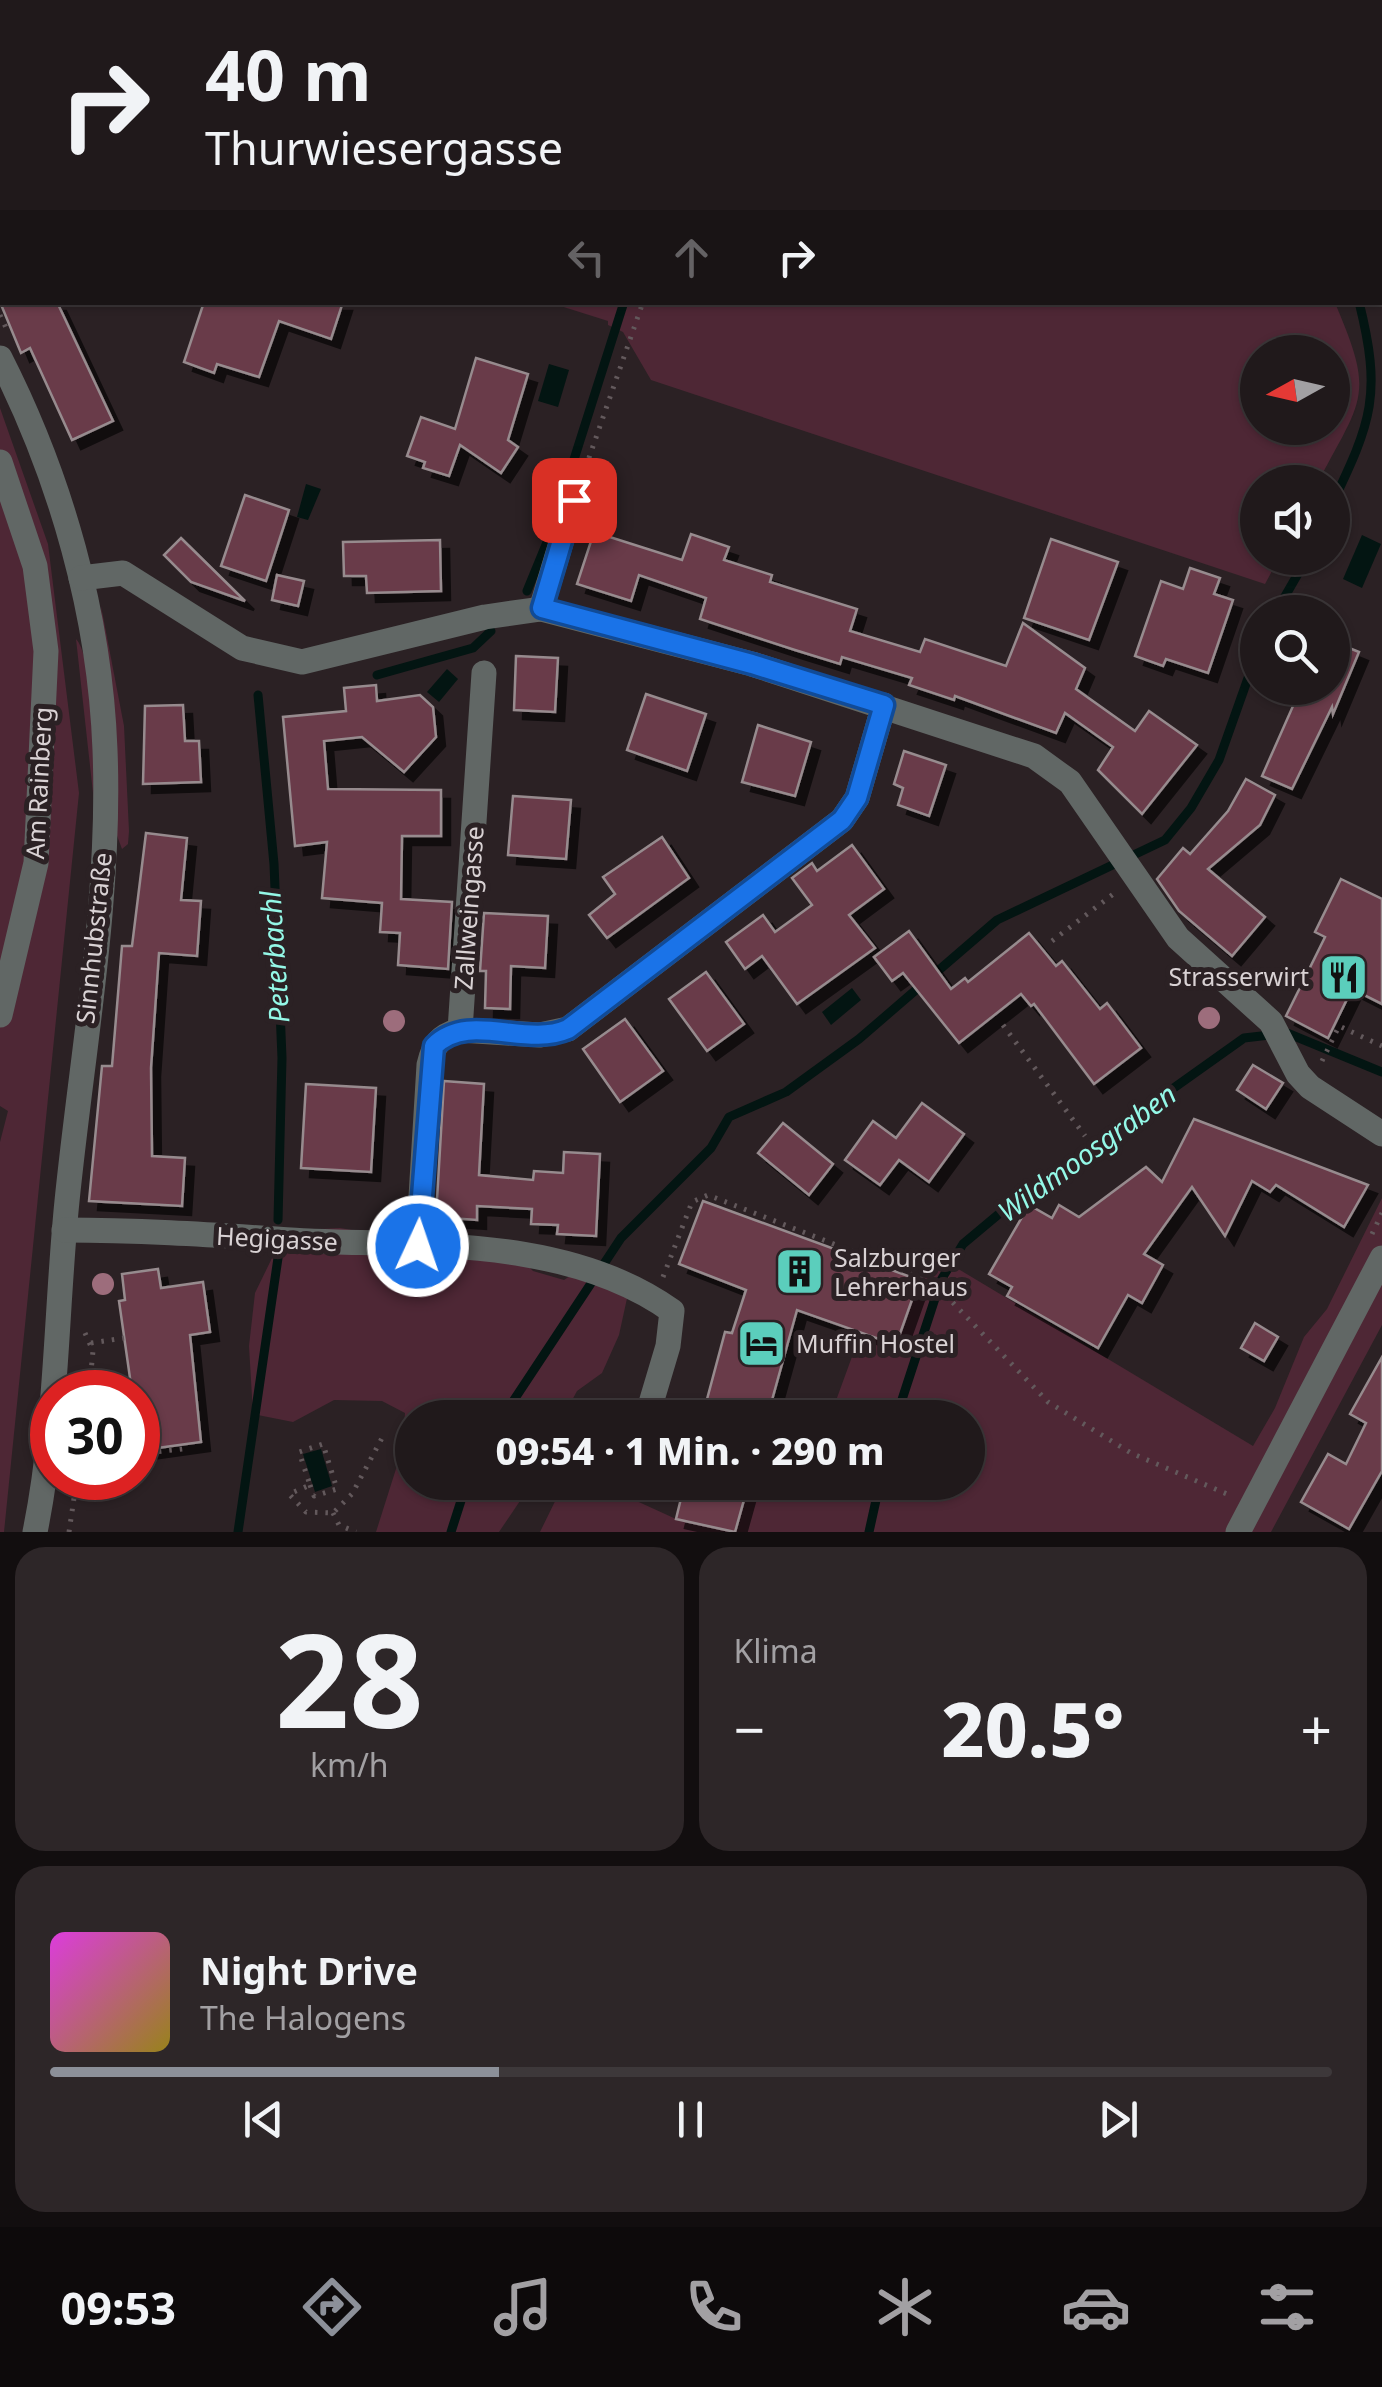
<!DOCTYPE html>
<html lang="de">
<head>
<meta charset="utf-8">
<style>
	body { margin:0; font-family:"Noto Sans",sans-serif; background:#2d2628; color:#f1f3f6; height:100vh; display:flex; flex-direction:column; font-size:38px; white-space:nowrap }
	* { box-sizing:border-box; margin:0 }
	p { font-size:32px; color:#a2a0a3 }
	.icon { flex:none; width:55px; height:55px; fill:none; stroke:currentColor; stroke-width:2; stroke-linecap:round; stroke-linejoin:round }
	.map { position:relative; height:1532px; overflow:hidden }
	.side { display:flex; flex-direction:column; gap:15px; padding:15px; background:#120e0f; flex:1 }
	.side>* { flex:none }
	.guide { position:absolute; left:0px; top:0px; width:1382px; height:305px; box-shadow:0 2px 8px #0004,0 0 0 2px #3d383a; background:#20191b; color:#f1f3f6; overflow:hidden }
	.needle { width:65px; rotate:262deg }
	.controls { position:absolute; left:1240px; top:335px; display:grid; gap:20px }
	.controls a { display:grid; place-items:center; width:110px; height:110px; border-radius:50%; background:#20191b; box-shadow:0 2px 8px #0004,0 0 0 2px #3d383a; font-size:50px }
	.speed { position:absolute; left:30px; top:1370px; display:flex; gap:20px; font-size:50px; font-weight:700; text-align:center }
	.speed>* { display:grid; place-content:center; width:130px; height:130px; border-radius:50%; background:#20191b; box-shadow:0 2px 8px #0004,0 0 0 2px #3d383a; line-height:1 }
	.speed .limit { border:15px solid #d22; background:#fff; color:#111 }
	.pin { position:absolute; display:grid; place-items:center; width:85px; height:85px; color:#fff; margin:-42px; border-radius:20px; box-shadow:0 5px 15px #0006 }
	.me { position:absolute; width:110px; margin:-55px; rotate:3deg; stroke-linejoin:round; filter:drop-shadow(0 0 8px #0008) }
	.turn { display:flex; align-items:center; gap:35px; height:210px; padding:0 40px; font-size:45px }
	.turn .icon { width:130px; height:130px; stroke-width:2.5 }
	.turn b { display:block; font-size:70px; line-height:85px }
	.lanes { display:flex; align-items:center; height:95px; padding:0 40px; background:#0003; justify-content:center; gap:50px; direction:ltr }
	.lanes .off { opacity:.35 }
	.big { font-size:75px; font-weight:800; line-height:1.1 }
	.side .widget { flex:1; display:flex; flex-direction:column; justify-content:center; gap:15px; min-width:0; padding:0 35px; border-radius:30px; background:#2d2628 }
	.side .dial { align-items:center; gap:0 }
	.dial b { font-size:130px; line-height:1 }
	.song { display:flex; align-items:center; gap:30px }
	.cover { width:120px; height:120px; border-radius:15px; background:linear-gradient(135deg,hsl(300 70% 55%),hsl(50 70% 35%)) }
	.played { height:10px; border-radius:5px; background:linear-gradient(90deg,#8c9099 35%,#3d383a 35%) }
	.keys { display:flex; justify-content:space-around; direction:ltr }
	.heat { display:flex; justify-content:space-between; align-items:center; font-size:55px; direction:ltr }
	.side .tiles { flex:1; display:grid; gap:15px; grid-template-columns:1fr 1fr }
	.widget:last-child { grid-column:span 2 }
	.trip { position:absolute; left:395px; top:1400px; width:590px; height:100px; border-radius:50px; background:#20191b; box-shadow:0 2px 8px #0004,0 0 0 2px #3d383a; font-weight:800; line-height:100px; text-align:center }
	.dock { display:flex; height:160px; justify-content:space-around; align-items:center; background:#0d0a0b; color:#a2a0a3 }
	.dock .icon { width:70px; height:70px }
	.dock .on { color:#8c9099 }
	.dock b { font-size:45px; color:#f1f3f6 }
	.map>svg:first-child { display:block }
	.green { fill:#4e2735; fill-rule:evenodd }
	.water { fill:#031512 }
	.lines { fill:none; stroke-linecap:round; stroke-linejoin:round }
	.stream { stroke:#031512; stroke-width:9 }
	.building { fill:#693b4a; stroke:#978b8e; stroke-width:2.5; filter:url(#shadow) }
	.path { stroke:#63595c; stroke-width:5; stroke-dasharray:2.5 8; stroke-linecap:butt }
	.minor { stroke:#616765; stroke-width:25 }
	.tree { fill:#9d6d7c }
	.route-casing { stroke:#114b97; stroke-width:25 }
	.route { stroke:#1a73e8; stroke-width:18 }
	.labels { text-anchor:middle; stroke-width:10; stroke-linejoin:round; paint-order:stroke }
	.street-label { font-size:25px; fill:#d9d2d4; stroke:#2b2124 }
	.poi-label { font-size:25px; fill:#d9d2d4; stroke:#2b2124; text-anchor:start }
	.water-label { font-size:28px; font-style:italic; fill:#94f8e7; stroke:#2b2124 }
</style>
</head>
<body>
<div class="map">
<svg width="1382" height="1532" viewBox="0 0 1382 1532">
	<defs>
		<filter id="shadow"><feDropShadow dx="9" dy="9" stdDeviation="0" flood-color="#0009"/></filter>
	</defs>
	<rect width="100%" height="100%" fill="#2b2124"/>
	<!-- green -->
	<g class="green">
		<path d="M307,0h915l1,2h-917z"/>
		<path d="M1247,0h135v210l-2,-208z"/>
		<path d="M551,303h784c40,93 28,94 -17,179h-60v76h21l-14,26 -614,-204 -28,-48 -15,-7v-4zM1258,352h74v76h-74z"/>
		<path d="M0,408l48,136 31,249 -75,739h-4v-390l8,-31 -8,-5z"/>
		<path d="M101,606l23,120 5,105 -1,13 -6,5 -6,-16z"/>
		<path d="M76,639c19,20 17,131 18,163z"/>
		<path d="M1382,1198v127l-111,207h-731l24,-49h44l22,15 46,21 59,13 14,-49 219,-1v-64l-138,-1 31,-85 35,12 23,-64 16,-25 318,191 22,-38 29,-71 23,-28z"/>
		<path d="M340,1228l48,8 26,24 18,-1 39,-20h30l32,32 31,9 25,-17 42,17 -12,55 -17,38 -25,18 -14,26 -151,1v64l120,1 -33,49h-123l26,-82 3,-37 -23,-12 -48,-1 -41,22 -40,-8 -4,-68 6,-53 17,-35 31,-28z"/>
	</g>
	<!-- water -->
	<g class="water">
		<path d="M549,364l20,6 -11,37 -20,-6z"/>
		<path d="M306,484l15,5 -13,31 -11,-3z"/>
		<path d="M1362,535l19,9 -19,44 -19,-9z"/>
		<path d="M447,669l11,10 -19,23 -12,-10z"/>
		<path d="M852,988l9,12 -30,25 -9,-13z"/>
		<path d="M321,1449l11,37 -17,6 -12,-38z"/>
	</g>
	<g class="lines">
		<!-- stream -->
		<g class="stream">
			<path d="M1237,0l1,2"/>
			<path d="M733,2l1,-2"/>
			<path d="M1332,504c40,-83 50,-110 27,-202"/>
			<path d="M527,591l23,-56 74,-233"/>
			<path d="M1276,612l31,-54"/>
			<path d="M377,675l96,-27 18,-17"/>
			<path d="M258,695l16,169 8,194 -4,162"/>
			<path d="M502,1418l119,-180 90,-90 18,-31 57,-25 73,-53 138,-119 168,-80 26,-32 28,-48 39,-110"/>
			<path d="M896,1418l45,-138 22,-36 49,-41 232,-165 43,-5 95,39"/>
			<path d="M238,1532l40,-274"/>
			<path d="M451,1532l16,-50"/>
			<path d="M869,1532l11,-50"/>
		</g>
	</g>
	<!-- building -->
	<g class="building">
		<path d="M0,302h57l56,119 -41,19 -42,-92 -9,5z"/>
		<path d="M204,302h139l-12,37 -52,-18 -20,56 -42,-13 -3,9 -30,-11z"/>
		<path d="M476,358l52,16 -20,66 10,7 -17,26 -41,-28 -11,31 -26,-8 2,-6 -18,-6 14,-39 34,12z"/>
		<path d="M245,495l44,15 -23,71 -45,-15z"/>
		<path d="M594,532l88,28 9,-26 38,13 -5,13 48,15 -2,7 87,27 -7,22 70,21 5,-13 81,27 17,-43 62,45 -9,21 59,42 14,-20 48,34 -55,69 -44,-44 15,-23 -48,-34 -9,20 -101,-37 -1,4 -45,-15 3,-7 -70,-21 -2,7 -45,-14 -95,-31 6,-21 -67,-23 -8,26 -54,-17z"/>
		<path d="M181,538l64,63 -54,-19 -27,-27z"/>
		<path d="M1051,539l67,23 -29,78 -65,-22z"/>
		<path d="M440,540l1,51 -74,2 -1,-17h-22l-1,-34z"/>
		<path d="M1190,568l30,10 -6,16 19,6 -25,73 -42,-14 -3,7 -28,-10 26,-75 22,8z"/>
		<path d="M277,575l27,6 -6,25 -26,-6z"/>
		<path d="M1332,641l27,11 -26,62 -1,-7 -40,82 -30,-13 39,-88h31z"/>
		<path d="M516,656l42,2 -3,54 -41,-2z"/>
		<path d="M376,685l1,16 43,-6 13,12 3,30 -32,35 -42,-35 -38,4 4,48 113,1v46h-39l-1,63 51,3 -4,67 -50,-4 2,-32 -20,-1 2,-29 -60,-5 5,-56 -32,4 -12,-129 63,-6 -2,-23z"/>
		<path d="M646,694l60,20 -19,57 -60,-21z"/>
		<path d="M183,705l2,36h14l2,41 -58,2 2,-78z"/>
		<path d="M758,725l53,17 -16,54 -53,-14z"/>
		<path d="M904,751l42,14 -17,51 -31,-11 5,-17 -9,-4z"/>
		<path d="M1246,779l29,16 -15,30 -52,44 57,48 -33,39 -53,-45 -22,-32 26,-31 7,6 38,-43z"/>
		<path d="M513,796l58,4 -5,59 -58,-4z"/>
		<path d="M146,833l41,5 -6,62 20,1 -4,55 -38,-3 -8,115 1,88 33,2 -3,48 -93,-5 13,-135h10l10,-120h10z"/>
		<path d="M662,837l27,41 -82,60 -18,-23 26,-21 -12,-17z"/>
		<path d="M852,845l32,44 -35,26 26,33 -78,56 -35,-48 -17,13 -19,-27 37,-27 12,17 37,-27 -20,-27 20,-15 5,8z"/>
		<path d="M1341,879l41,20v105l-30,-15 -24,49 -42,-22 39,-79 -10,-5z"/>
		<path d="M484,913l64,3 -3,52 -34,-2 -1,43 -25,-1 1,-37h-6z"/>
		<path d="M909,931l42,58 14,-11 3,4 61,-49 27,33 6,-5 38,48 7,-6 34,45 -47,36 -60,-80 -3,2 -10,-12 -62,49 -56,-70 -11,8 -18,-24z"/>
		<path d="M706,972l38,52 -37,27 -38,-52z"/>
		<path d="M625,1019l38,52 -43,31 -37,-53z"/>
		<path d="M1253,1065l30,18 -17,26 -29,-19z"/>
		<path d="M444,1081l40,3 -5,91 54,5 1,-9 29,2 1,-21 36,2 -4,82 -39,-2 1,-9 -27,-1 1,-15 -55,-3v14l-41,-3z"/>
		<path d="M306,1084l70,4 -5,84 -70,-4z"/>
		<path d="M922,1103l42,31 -35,48 -30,-22 -19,25 -35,-25 28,-39 23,17z"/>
		<path d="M1194,1119l174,66 -24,42 -68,-42 -6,7 -18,-11 -27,55 -33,-49 -48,67 19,11 -21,38 -14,-8 -30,53 -91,-52 5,-9 -23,-13 40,-69 23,13 7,-13 20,12 67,-50 16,15z"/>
		<path d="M783,1123l50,41 -24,31 -51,-42z"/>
		<path d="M703,1201l216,79 -23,65 -99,-35 -30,108h-65l23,-86 7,1 14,-43 -67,-26z"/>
		<path d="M158,1269l3,19 42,-6 7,50 -20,3 11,107 -58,8 -1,-7h-4v-51h-6l-13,-91 6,-1 -3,-26z"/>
		<path d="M1255,1323l23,14 -14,24 -23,-13z"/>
		<path d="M1382,1357v114l-33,58 -48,-27 27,-48 18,10 20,-41 -16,-9z"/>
		<path d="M685,1482h64l-14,50 -59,-13z"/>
	</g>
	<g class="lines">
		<!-- path -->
		<g class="path">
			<path d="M317,2l1,-2"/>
			<path d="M754,2l1,-2"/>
			<path d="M0,315l8,17"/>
			<path d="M582,478l61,-176"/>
			<path d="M1052,941l64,-49"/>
			<path d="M1003,1025l82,111"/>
			<path d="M1322,1061l17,-35 43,20"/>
			<path d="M1372,1234l10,-21"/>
			<path d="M663,1277l29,-75 16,-7 226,88 114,119 83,51 96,41"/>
			<path d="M85,1333l8,18 -4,41"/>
			<path d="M91,1343l33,-5"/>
			<path d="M138,1454l52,-6"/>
			<path d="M310,1485l4,11 23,-7 -14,-45 -24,8 11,33 -21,9 17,18 27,1 19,-19 30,-56"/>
			<path d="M333,1513l6,12 17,7"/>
			<path d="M69,1532l8,-54"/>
		</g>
		<!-- minor -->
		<g class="minor">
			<path d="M0,5l4,-5"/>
			<path d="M0,358c61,120 100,257 105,392 6,150 -23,302 -38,451 -11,109 -10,223 -32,331"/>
			<path d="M0,462l35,104 11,85 -10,212 -36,152"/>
			<path d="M81,578l42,-5 119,75 60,14 183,-45 56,-8 211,55 282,92 36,26 108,156 93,84 27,52 12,13 72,47"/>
			<path d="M541,609l33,-109"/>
			<path d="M460,1030l80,5 28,-6 274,-209 15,-22 27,-93"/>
			<path d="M64,1230c82,0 164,6 245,11 120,5 261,-3 363,70l-4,35 -20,67"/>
			<path d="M418,1246l11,-181c5,-21 10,-29 31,-35l24,-357"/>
			<path d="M1238,1532l144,-274"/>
		</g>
	</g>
	<!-- trees -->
	<g class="tree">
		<circle cx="1209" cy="1018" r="11"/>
		<circle cx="394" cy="1021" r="11"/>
		<circle cx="103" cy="1284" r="11"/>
	</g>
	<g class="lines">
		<defs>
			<path id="route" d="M418,1246l16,-200c35,-35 91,2 134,-17l274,-209 15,-22 27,-93 -132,-41 -210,-56 32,-108"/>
		</defs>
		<!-- route casing -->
		<use href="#route" class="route-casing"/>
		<!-- route -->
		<use href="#route" class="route"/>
	</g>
	<!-- icons -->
	<defs>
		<symbol id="restaurant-square" viewBox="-11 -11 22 22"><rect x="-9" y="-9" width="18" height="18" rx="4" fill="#5bcebc" stroke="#2b2124"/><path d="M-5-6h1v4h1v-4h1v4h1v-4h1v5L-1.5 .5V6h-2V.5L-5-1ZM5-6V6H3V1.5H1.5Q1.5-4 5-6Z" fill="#111"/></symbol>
		<symbol id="building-square" viewBox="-11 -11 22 22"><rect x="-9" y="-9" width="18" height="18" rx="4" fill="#5bcebc" stroke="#2b2124"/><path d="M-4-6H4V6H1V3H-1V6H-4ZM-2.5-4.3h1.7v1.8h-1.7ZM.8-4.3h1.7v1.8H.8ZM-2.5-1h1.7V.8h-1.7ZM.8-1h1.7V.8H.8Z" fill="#111"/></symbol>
		<symbol id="hotel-square" viewBox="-11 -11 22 22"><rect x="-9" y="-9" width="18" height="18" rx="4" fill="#5bcebc" stroke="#2b2124"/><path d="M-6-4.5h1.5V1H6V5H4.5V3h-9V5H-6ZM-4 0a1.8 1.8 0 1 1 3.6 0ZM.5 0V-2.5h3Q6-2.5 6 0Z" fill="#111"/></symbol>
	</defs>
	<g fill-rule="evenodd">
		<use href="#restaurant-square" x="1316" y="950" width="55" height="55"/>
		<use href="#building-square" x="772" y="1244" width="55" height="55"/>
		<use href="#hotel-square" x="734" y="1316" width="55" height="55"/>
	</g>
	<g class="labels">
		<!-- street labels -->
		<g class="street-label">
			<text transform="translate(39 783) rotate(-87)" y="9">Am Rainberg</text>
			<text transform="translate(469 908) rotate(-86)" y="9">Zallweingasse</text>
			<text transform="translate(94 938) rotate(-84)" y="9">Sinnhubstraße</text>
			<text transform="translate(277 1239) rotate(3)" y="9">Hegigasse</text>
		</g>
		<!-- poi labels -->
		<g class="poi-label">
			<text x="1309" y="986" text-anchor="end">Strasserwirt</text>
			<text x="834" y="1267">Salzburger<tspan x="834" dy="29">Lehrerhaus</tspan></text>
			<text x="796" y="1353">Muffin Hostel</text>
		</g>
		<!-- water labels -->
		<g class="water-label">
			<text transform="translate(275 957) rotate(-94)" y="10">Peterbachl</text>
			<text transform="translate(1087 1153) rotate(-36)" y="10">Wildmoosgraben</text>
		</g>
	</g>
</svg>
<div class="controls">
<a><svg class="needle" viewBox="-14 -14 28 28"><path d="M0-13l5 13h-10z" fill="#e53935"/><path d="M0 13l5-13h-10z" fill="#a2a0a3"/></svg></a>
<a><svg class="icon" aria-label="sound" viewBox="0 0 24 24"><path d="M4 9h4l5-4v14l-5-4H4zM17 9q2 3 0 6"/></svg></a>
<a><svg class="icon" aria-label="search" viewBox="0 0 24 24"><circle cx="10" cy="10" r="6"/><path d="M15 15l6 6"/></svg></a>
</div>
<div class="speed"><div class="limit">30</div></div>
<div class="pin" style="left:574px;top:500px;background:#d93025"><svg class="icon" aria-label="arrive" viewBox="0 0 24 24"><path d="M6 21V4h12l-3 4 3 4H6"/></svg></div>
<svg class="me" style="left:418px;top:1246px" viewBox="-20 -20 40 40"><circle r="17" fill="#1a73e8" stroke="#fff" stroke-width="3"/><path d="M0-11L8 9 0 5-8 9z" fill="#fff"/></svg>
<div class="trip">09:54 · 1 Min. · 290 m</div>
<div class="guide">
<div class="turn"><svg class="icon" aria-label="right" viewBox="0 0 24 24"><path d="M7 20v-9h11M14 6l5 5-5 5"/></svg><div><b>40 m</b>Thurwiesergasse</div></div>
<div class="lanes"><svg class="icon off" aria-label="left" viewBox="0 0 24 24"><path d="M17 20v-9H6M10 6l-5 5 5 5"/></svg><svg class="icon off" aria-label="ahead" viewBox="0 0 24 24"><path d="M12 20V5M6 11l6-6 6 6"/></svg><svg class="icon" aria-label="right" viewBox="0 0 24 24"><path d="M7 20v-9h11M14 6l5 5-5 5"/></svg></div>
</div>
</div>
<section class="side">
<div class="tiles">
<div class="widget dial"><b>28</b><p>km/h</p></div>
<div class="widget"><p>Klima</p>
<div class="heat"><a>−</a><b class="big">20.5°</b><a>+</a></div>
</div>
<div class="widget">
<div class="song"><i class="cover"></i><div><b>Night Drive</b><p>The Halogens</p></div></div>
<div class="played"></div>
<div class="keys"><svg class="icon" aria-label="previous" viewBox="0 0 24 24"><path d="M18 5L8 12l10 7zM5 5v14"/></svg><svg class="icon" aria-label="pause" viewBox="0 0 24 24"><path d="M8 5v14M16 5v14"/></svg><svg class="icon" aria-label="next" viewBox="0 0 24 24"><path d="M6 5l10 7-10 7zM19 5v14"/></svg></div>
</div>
</div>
</section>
<nav class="dock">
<b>09:53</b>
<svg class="icon on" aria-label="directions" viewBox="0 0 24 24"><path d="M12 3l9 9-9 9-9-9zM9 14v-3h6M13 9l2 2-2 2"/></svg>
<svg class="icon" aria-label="music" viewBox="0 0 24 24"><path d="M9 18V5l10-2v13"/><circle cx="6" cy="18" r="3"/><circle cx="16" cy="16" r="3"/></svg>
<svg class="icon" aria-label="phone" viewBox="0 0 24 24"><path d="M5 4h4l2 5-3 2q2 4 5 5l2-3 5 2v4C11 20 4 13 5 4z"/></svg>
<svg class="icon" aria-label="climate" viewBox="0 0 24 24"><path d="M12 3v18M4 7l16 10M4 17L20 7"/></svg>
<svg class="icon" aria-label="car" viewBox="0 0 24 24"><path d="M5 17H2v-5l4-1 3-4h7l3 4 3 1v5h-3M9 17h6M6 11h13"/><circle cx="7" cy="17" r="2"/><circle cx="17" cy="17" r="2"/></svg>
<svg class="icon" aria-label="filters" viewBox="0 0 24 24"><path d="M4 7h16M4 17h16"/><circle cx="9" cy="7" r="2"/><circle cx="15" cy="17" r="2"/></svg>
</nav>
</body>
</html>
